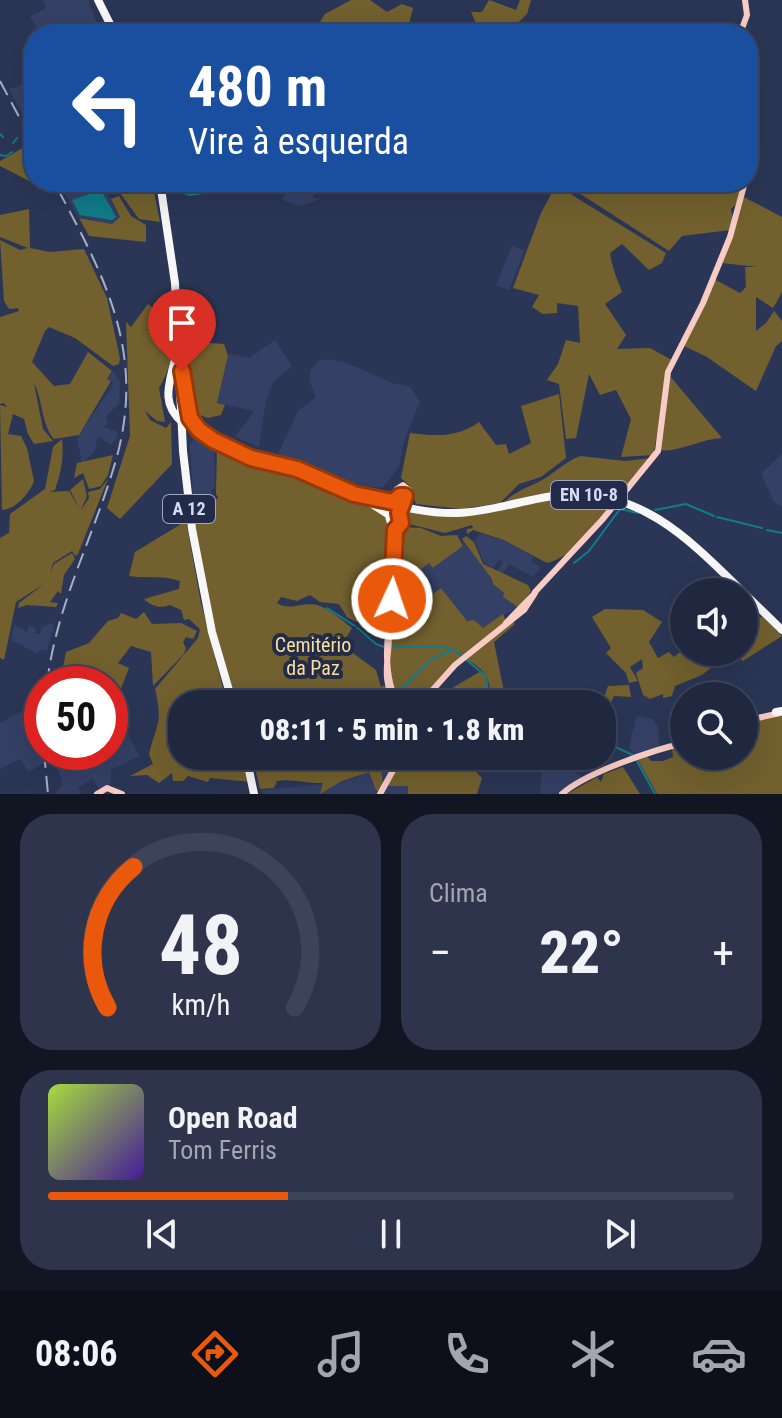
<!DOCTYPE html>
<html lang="pt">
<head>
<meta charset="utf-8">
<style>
	body { margin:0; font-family:"Roboto Condensed",sans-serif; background:#2d344b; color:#f1f3f6; height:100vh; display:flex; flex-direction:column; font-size:30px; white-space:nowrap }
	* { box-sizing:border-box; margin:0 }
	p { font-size:26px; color:#a2a6b1 }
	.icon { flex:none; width:44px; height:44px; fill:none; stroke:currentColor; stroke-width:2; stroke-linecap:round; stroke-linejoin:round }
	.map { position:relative; height:794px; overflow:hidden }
	.details { display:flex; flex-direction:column; gap:20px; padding:20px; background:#121623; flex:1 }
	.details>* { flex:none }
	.banner { position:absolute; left:24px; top:24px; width:734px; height:168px; border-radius:32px; box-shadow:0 8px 32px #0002,0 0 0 2px #3d4459; background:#1a4fa0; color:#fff; overflow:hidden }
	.fabs { position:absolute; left:670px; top:578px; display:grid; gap:16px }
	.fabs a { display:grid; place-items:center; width:88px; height:88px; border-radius:50%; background:#202840; box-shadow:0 8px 32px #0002,0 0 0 2px #3d4459; font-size:40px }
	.speed { position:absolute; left:24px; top:666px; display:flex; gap:16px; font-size:40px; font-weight:700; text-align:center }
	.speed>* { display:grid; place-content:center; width:104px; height:104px; border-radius:50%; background:#202840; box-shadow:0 8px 32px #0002,0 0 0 2px #3d4459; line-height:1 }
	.speed .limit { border:12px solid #d22; background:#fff; color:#111 }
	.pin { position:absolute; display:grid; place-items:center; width:68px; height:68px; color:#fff; margin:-82px -34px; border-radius:50% 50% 50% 0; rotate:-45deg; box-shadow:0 0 8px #0007 }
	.pin .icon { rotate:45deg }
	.me { position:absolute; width:88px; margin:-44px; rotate:3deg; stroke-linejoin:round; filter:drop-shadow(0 0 6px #0008) }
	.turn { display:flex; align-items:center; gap:28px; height:168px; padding:0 32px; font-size:36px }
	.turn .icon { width:104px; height:104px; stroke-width:2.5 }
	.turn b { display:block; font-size:56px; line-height:68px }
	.big { font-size:60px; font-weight:800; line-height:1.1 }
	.details .card { flex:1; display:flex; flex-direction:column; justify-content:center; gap:12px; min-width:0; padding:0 28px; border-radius:32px; background:#2d344b }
	.details .dial { align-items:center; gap:0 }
	.dial svg { height:208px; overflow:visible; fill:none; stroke:#3d4459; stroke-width:7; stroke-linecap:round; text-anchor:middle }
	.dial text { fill:#f1f3f6; stroke:none }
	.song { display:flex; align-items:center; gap:24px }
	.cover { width:96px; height:96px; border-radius:12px; background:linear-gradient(135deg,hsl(80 70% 55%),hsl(260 70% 35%)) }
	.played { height:8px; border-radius:4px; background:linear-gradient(90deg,#ea580c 35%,#3d4459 35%) }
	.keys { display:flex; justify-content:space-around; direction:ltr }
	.heat { display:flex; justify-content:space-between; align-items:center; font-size:44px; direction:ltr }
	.details .tiles { flex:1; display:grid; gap:20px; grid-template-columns:1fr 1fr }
	.card:last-child { grid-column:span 2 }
	.trip { position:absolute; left:168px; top:690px; width:448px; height:80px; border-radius:32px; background:#202840; box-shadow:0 8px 32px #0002,0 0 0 2px #3d4459; font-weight:800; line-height:80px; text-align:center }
	.tab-bar { display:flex; height:128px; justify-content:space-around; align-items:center; background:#0d101a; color:#a2a6b1 }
	.tab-bar .icon { width:56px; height:56px }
	.tab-bar .active { color:#ea580c }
	.tab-bar b { font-size:36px; color:#f1f3f6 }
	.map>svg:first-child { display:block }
	.built { fill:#344066 }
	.green { fill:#72602e }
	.water { fill:#117b89 }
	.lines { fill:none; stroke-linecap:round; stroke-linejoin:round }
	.stream { stroke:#117b89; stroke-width:2 }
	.major { stroke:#f8ccc5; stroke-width:6 }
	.highway { stroke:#f7f7f7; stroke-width:8 }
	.rail { stroke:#a7afc7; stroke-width:2; stroke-dasharray:16 8; stroke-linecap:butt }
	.route-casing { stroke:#983908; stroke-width:20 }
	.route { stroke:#ea580c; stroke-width:14 }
	.labels { text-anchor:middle; stroke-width:8; stroke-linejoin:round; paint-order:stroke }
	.shield { fill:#222b4a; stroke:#9fa7bf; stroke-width:2 }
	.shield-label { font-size:18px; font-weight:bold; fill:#d5dcf1 }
	.park-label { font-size:20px; fill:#fadf97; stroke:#222b4a }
</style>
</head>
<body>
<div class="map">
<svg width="782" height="794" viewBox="0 0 782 794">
	<rect width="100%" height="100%" fill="#2b3656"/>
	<!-- built -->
	<g class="built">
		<path d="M43,0h45l13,34h-60l-11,-17 16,-9z"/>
		<path d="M34,81v39l-6,4 -19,-35z"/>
		<path d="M64,182h38l17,35 -7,7 -34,-7 -18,-32z"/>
		<path d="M292,182h25l-4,16 8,1 -20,7 -19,-6z"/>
		<path d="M512,246l12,5 -15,39 -13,-5z"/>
		<path d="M275,340l17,26 -19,16 -7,19 -7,46 -24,-10 19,-26 -37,-8 11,-47 3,-2 18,4z"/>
		<path d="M326,359l19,3 47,21 18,4 10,14 -17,43 -4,23 -17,21 -27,-4 -77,-30 20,-43 18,-14 -7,-18 2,-10 8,-8z"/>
		<path d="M113,371l7,11 -1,22 -14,13 3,4 -4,6 13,5v5l-6,8 -13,-9 -4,16 -12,11 -5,-26 34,-49 1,-7 -5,-2z"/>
		<path d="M194,437l20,11 1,36 -8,18 -13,7 -4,-63z"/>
		<path d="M782,454v53l-8,-5 -13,-28z"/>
		<path d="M480,533l24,7 30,16 -3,6 10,5 -8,10 -24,-13 -6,9 -5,-2 5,-9 -4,-2 -6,8 -9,-5 -9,-22z"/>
		<path d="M463,541l29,37 1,6 12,10 -2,3 14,10 -34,21 -17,-8 -25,-32 -15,11 -11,-14 4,-14 10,-8 5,5 29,-22z"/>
		<path d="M51,623l3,2 -7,25h-7l-2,4 -27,-14 3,-15 13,7 2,-6 7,2 -1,5 5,1 2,-7z"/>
		<path d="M20,712l20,8 3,43 -14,9 -9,-13 -20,10v-46z"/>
		<path d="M117,712l22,44 -28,14v13l-10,8 -9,-12 -14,9 4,6h-27l8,-9 -7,-21 7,-4 -4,-8h51v-38z"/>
		<path d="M636,716l16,3 6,8 2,21 -24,7 -7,-7z"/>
		<path d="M543,757l26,3 -1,8 15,10 -22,16h-21z"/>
		<path d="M396,764l-9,21 21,1v8h-145l-1,-4 80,-8 27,-10 5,13h9l-4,-15z"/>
	</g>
	<!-- green -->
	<g class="green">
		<path d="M351,0h19l17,12 15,-8 11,4 -5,20 7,6h-104l24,-6 1,-5 -13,3 -3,-4 5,-8z"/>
		<path d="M489,0l27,10 4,-10h11l-4,14 -21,20h-44l14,-11 -5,-11h11z"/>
		<path d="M26,146l8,11 -1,26 -33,-17v-5z"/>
		<path d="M112,182h40l8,40 -21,-3z"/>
		<path d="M562,182h181l-6,21 -6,6 2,11 -3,10 -48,6 -13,15z"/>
		<path d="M556,185l110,68 -4,10 -13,7 -27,-26 -12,9c2,15 8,28 12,39l-17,12 21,31 -9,14 33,-1 22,12 -19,95 -32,2 10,-38 -15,-29 -16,5 -11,-21 -13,64 -10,1 -7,-55 -12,-4 11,-16 8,-24 14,3 -2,-37 -21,-3v10l-14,1 -11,-7 7,-12 -26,-7 28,-75z"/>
		<path d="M119,196l12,20 15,9v17l-57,-6 -10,-18 33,6 8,-7 -9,-18z"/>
		<path d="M742,196l40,21v75l-9,16 -17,-11v34l10,-8 8,-12 8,10v20l-6,5 -20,45 -49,-34 -25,-12 30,-67 28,15 6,-6 -1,-20h13l-36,-4z"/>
		<path d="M29,209l1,39 20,4 34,-3 23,49 13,60 -1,6 -6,2 -38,-28 -26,-11 -4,4 -13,31 22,24 16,-2 18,-32 24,19 -5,8 4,2 -32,54 -25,4c-13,-15 -11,-39 -20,-56l9,46 10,12 -19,3 -6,-10 -4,-15 -11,-5 -5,20 13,2 6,12 7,33c-5,13 -18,28 -32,29l-2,-105 7,2 -3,-4 -4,1v-87l19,-6 -1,-3 -9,1 -5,-8 -4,-61 20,10 8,-2 -28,-11v-22z"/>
		<path d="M148,304l14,10 8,1 1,10 -31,6 31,-4c1,24 1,40 -12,61l6,34 -8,-1 -12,-10 5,9 16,8 5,-6 1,42 -52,55 -13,-11 23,-72 -4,-114 5,5z"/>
		<path d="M181,341l43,3 4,12 -11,47 8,2 -4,10 -13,3 -20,-7z"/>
		<path d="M669,375l53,63c-21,1 -45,15 -62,12z"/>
		<path d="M559,394l7,64 -25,19 -22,7 -19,19 -39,6 -45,-5 -6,-18 -9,-8 9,-45c27,3 47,5 69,-11l17,23 10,-1 3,10 22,-11 -10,-37z"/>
		<path d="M62,439c2,19 -1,33 -7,51l-5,2 19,-1 11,19 -10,-20 13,-11 4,17 -6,14 8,-12 -1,-6 12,-3 8,-10 -30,75 -3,2 -3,-5 -19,12 -3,10 4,-9 18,-11 3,6 -11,16 -3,19 -3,-3 -8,11 8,1 -2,4 -29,-2 -9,3 1,-5 25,-19 -28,18 -12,58 -4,-2v-120l9,-5 1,-19 35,-25 8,-42z"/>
		<path d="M217,447l24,11 55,15 45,22 25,7 22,15 3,11 -4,73 -6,8 -25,13 -9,-5 -8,-13 -19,-2 -10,-7 -13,6 -16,-4 -4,6c13,9 29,-3 43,3 11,4 23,15 32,22l-10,17 34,25 5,17 3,-2 11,19h-160l-21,-76 -21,-111 25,-19 -2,-4z"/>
		<path d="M113,455l-5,20 -7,11 -12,3 -6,-16 -9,5 3,-15z"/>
		<path d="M580,456l45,5 27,-3 -37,40 -9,-3 -103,8c14,-14 29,-16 44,-26 12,-8 20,-16 33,-21z"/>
		<path d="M581,496l31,6c-19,23 -34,53 -65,61l-43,-23 -31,-10 -6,4v-5l6,-1 -1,-3 -27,8 -40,-10 -4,-13 39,5z"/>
		<path d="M186,521l15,82 26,101h-45v38l-3,-2 -9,6 12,19 9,-9h53l7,26 -41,-4 -2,4 -20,-6 -5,5h-10l-1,-8 -13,10 -12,-8 -17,1 23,-12 -4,-10c8,-31 14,-31 6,-65l43,-51 2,-9 -11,-10 -5,1 -3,-10 -11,-5c-10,4 -19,1 -26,-6l35,-10 1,-8c-17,-6 -33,-2 -51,-5l6,-24z"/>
		<path d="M401,527l20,1 20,8 16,-1 6,11 -30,22 -4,-5 -10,8 3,6 -7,7 6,10 -23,10 -4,-8 3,-64z"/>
		<path d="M466,536l8,6 9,22 45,21 3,6 -12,17 -16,-11 1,-4 -11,-9 -1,-5 -30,-40z"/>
		<path d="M441,588l26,33 7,-1 9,8 20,-14 3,7 -43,36 -44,47h-17l-13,-24 3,-61 7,-11 24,-13 3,4z"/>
		<path d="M605,609l38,1 19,12 -13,20 9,16 11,-6 5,5 10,-8v3h14l18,12 -14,11 -27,11 -3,10 -9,2v-4l-13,5 -7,-4 -7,-22 7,-5 -1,-9 -12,8 8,14 -9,2 -3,-10 -20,-20 5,-5 -19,-31z"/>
		<path d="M144,612l8,12 29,-1 16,8 -4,8 -7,-2 -3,5 3,6 -2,6 -31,32 -2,-34 -20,-6 -13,17 11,5 -12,31 -7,4v-19h-57l7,-2 6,-30 23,-9 19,-22 10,-3 3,-5 15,6z"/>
		<path d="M763,617l19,19 -39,25 -6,-5 7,-4 7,-33z"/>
		<path d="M512,620l3,4 -21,18 9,45 12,17h-17l-8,-8c1,-20 -8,-29 -25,-37z"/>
		<path d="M481,671l6,8 1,19 8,6h-74l15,-17 5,7z"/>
		<path d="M629,685l2,12 -17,-1 -7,14 -8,-7 -1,1 -20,-1 4,-14 9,3h-7l-1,6 3,-4 4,2 -2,6 9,2 -6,-4 1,-4 12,2 4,-12z"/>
		<path d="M782,715v79h-125l-19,-34 9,-4 4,5h12l10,-4 -1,-9 12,-4v12h60v-34z"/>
		<path d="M252,756h127l4,28 -3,7 -4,-1 -7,-18 -27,9 -22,13 3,-11c-16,1 -29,-5 -46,-2l-3,7 -14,1z"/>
		<path d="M403,756h60l3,3 4,-2 7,12 -2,2 7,7 -5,16h-69v-8h-21z"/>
		<path d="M623,767l17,27h-73l30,-17 4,5 3,-8z"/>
	</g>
	<!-- water -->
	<path class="water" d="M101,190l15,27 -4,3 -32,-5 -8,-15z"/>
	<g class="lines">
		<!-- stream -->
		<g class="stream">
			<path d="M0,134l3,3"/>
			<path d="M23,137l7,-3"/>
			<path d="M13,143l4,-5"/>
			<path d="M0,155l6,1 6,-4"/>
			<path d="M146,182l6,2"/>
			<path d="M165,187l25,8 19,-3"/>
			<path d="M655,510l31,-6 28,12"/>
			<path d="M717,517l45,11"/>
			<path d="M767,530l15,3"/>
			<path d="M574,563l15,-12 31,-42 18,4"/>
			<path d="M327,608l28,18"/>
			<path d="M357,628l2,1"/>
			<path d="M360,630l16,14 8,3"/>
			<path d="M392,647l49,-1 8,3"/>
			<path d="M430,660l23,-11 33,27 3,22 9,6"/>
			<path d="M397,693l31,-31"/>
			<path d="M373,704l15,-6"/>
			<path d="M602,741l31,14"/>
			<path d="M637,761l18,33"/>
		</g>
		<!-- major -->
		<g class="major">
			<path d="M740,34l7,-19 -2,-15"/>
			<path d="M748,90l7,49 -7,31"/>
			<path d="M535,592l67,-72 56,-69 10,-79 35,-69 27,-66 15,-55"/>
			<path d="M397,704c-23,-29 2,-65 -13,-94 8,-13 13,-73 6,-89l10,-20 -3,-12 6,-4 6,5c-5,13 -12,17 -7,32l-7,8 -3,69 4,12c-13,17 -12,75 3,93"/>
			<path d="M420,704l35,-39 69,-55 11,-17 -29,30"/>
			<path d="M744,721l36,-8"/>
			<path d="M97,794l10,-6 15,6"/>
			<path d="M380,794l21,-38"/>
			<path d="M562,794c23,-21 91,-44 122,-51"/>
		</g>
		<!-- highway -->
		<g class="highway">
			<path d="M98,0l17,34"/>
			<path d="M160,182l15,101 8,168 9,78 20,103 21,72"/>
			<path d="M176,353c-4,26 -18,48 6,69"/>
			<path d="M184,381l5,35 14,17 40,22 54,14 62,26"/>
			<path d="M354,495c35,8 67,19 103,18 35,-1 68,-14 103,-18 80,-8 131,46 183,97"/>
			<path d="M369,502l20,13 1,5"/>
			<path d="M744,593l38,37"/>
			<path d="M776,712l6,-1"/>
			<path d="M246,756l8,38"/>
		</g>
		<!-- rail -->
		<g class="rail">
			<path d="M0,81l34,64"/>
			<path d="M47,684c9,-77 44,-142 66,-214 36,-114 -7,-191 -59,-288"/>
			<path d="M44,752l4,42"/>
		</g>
	</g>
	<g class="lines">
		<defs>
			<path id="route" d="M182,371l8,47 9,12 14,10 38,18 46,11 57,25 39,8 7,-6h5l-6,17 2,10 -6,7 -3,69"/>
		</defs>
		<!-- route casing -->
		<use href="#route" class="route-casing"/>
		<!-- route -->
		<use href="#route" class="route"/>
	</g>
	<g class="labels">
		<!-- shield labels -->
		<g class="shield">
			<rect x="551" y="481" width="76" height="28" rx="6"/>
			<rect x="163" y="495" width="52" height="28" rx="6"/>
		</g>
		<g class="shield-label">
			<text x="589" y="501">EN 10-8</text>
			<text x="189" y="515">A 12</text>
		</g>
		<!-- park labels -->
		<g class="park-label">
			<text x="313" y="652">Cemitério<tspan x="313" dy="23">da Paz</tspan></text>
		</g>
	</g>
</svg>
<div class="fabs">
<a><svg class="icon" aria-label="sound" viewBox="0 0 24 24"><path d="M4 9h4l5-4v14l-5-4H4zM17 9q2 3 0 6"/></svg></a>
<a><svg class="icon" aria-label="search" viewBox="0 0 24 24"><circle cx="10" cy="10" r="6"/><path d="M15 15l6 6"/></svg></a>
</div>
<div class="speed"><div class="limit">50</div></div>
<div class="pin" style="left:182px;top:371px;background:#d93025"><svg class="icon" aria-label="arrive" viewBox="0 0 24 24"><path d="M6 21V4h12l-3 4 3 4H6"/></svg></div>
<svg class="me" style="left:392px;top:599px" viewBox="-20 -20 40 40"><circle r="17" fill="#ea580c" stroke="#fff" stroke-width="3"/><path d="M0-11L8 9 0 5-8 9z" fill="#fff"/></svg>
<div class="trip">08:11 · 5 min · 1.8 km</div>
<div class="banner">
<div class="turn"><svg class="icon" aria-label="left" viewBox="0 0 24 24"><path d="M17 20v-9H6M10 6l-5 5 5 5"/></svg><div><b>480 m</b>Vire à esquerda</div></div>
</div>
</div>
<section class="details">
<div class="tiles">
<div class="card dial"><svg viewBox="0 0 100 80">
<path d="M14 69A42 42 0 1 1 86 69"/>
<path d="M14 69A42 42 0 0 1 24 15" stroke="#ea580c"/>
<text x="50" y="56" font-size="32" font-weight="700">48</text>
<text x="50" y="72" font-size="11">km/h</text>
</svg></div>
<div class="card"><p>Clima</p>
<div class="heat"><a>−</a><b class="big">22°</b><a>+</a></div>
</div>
<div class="card">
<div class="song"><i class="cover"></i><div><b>Open Road</b><p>Tom Ferris</p></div></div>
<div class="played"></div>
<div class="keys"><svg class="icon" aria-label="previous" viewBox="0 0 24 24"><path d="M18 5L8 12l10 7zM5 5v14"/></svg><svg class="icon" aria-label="pause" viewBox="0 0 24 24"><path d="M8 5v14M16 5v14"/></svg><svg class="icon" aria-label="next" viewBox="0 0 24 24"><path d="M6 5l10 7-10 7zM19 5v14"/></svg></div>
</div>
</div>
</section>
<nav class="tab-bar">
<b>08:06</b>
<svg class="icon active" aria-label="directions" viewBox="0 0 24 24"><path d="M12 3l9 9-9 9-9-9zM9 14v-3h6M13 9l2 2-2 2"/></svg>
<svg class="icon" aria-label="music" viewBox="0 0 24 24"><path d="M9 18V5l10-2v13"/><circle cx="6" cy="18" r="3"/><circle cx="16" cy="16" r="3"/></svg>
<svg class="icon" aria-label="phone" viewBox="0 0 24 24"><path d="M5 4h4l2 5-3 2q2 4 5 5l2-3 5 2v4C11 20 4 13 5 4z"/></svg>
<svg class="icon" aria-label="climate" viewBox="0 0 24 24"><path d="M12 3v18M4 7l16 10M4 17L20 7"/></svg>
<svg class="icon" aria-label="car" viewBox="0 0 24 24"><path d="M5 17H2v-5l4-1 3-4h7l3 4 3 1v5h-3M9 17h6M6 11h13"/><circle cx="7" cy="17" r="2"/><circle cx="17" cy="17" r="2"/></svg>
</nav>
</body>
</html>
